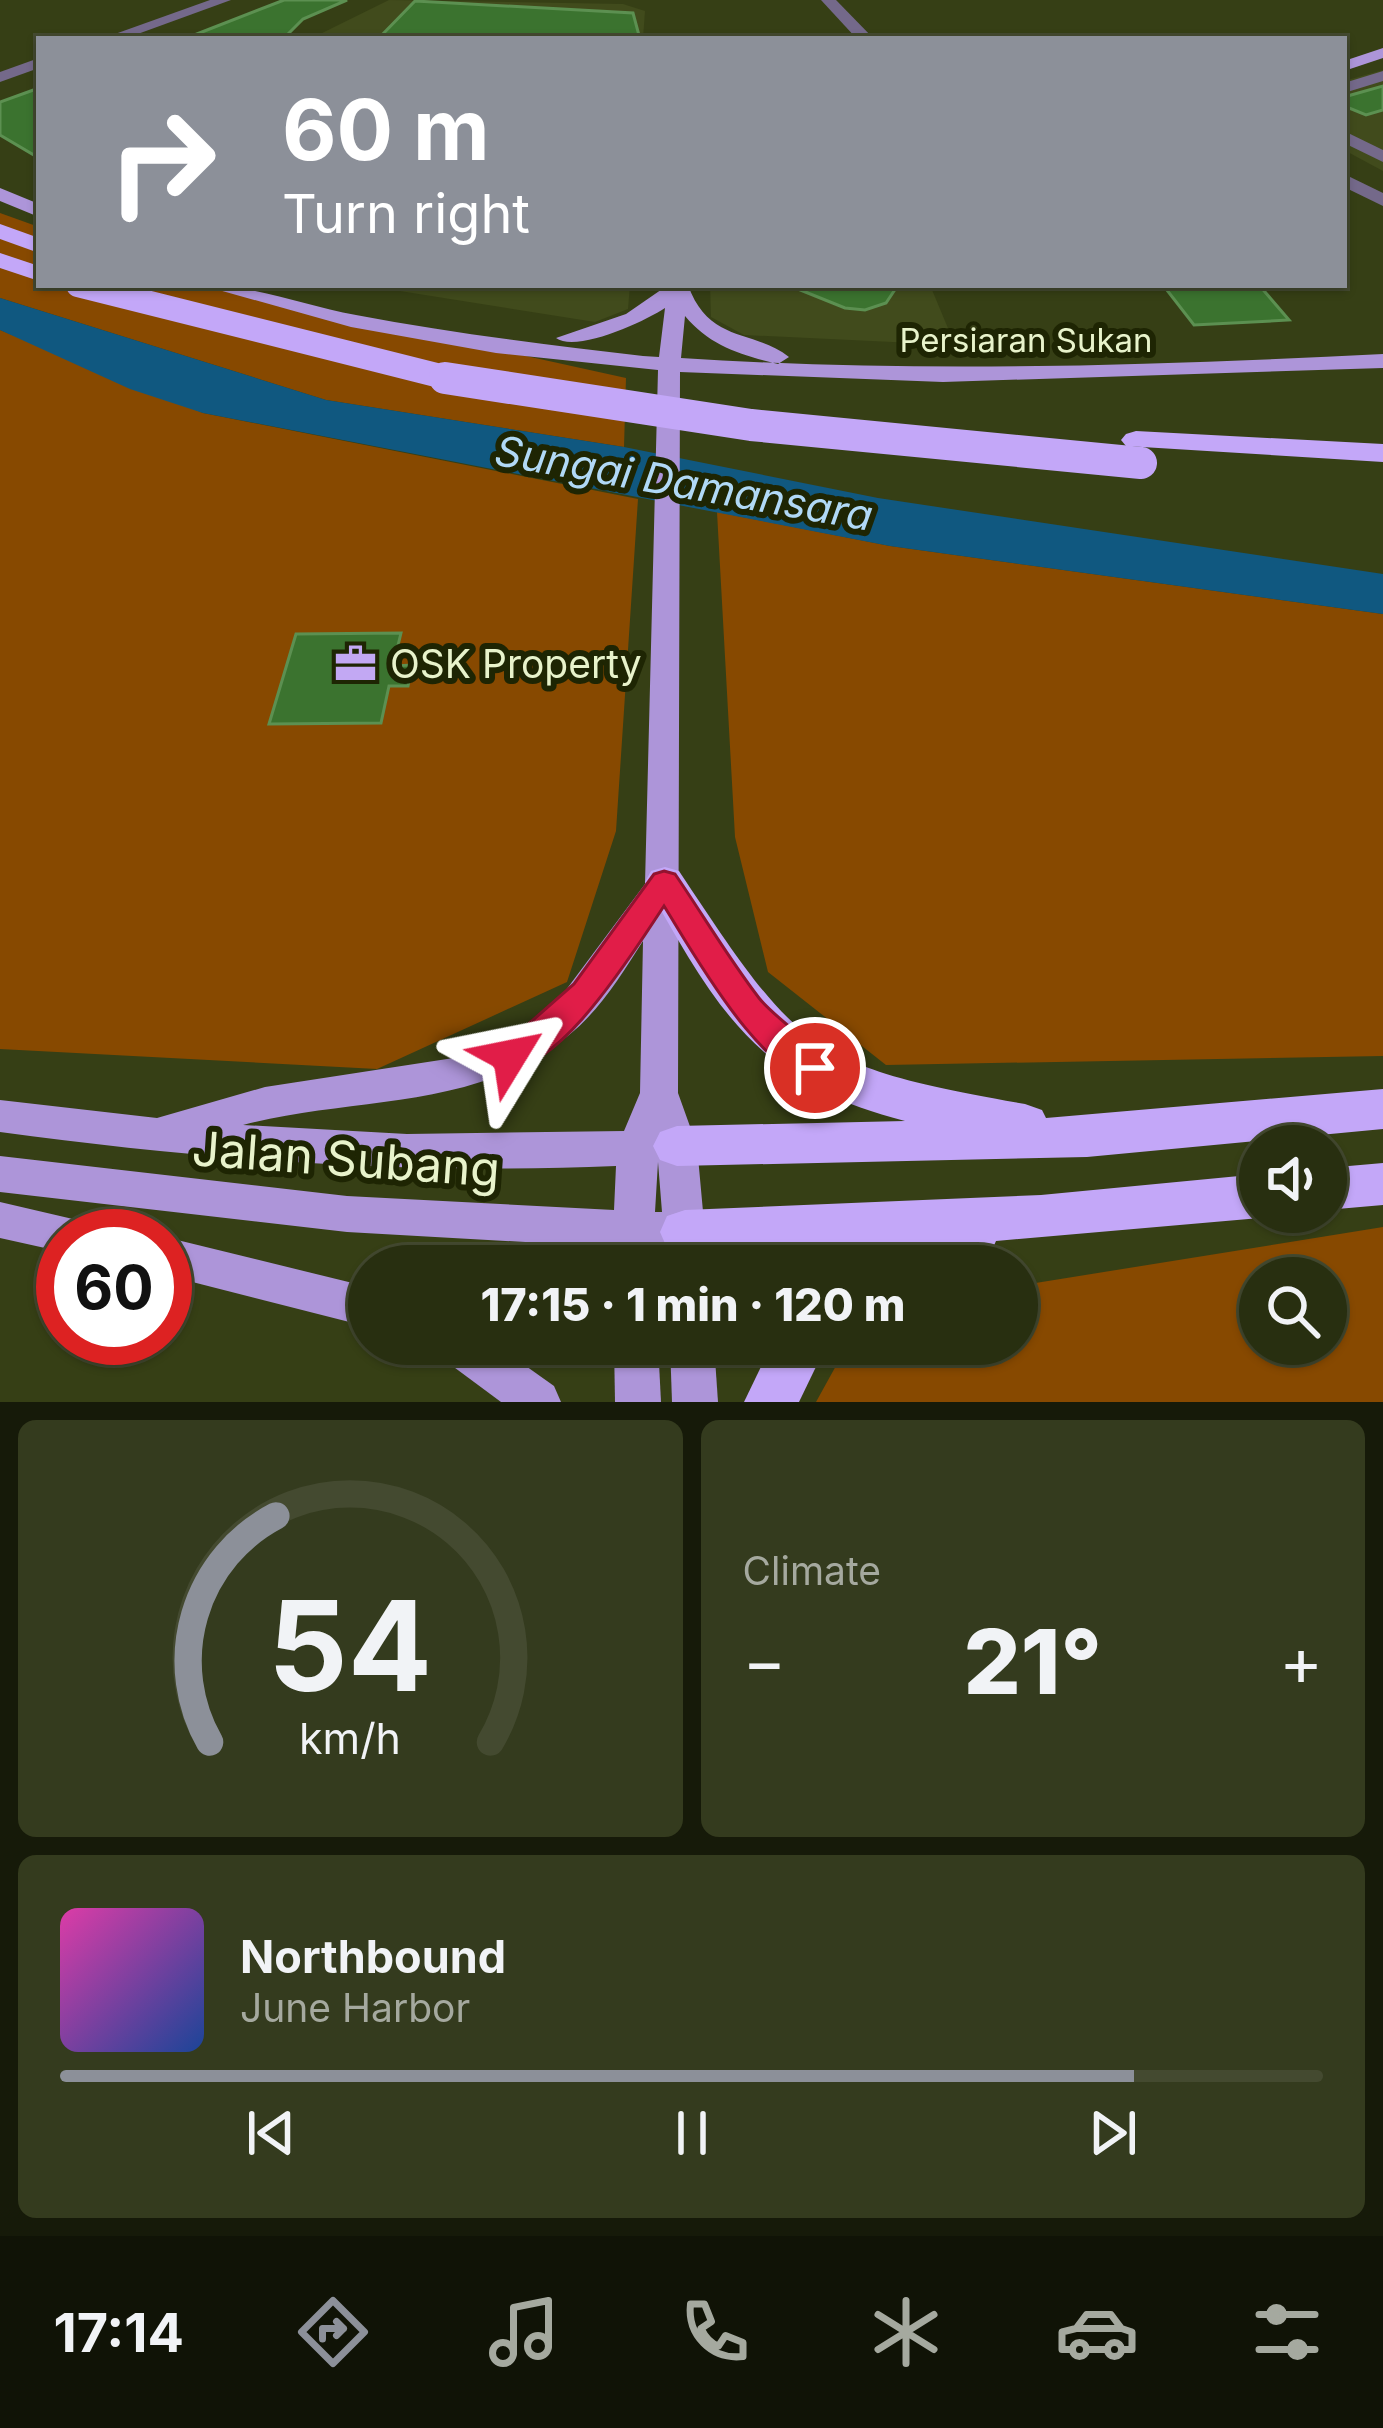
<!DOCTYPE html>
<html lang="en">
<head>
<meta charset="utf-8">
<style>
	body { margin:0; font-family:Inter,sans-serif; background:#343b1e; color:#f1f3f6; height:100vh; display:flex; flex-direction:column; font-size:45px; white-space:nowrap }
	* { box-sizing:border-box; margin:0 }
	p { font-size:39px; color:#a5a99f }
	.icon { flex:none; width:66px; height:66px; fill:none; stroke:currentColor; stroke-width:2; stroke-linecap:round; stroke-linejoin:round }
	.map { position:relative; height:1402px; overflow:hidden }
	.sheet { display:flex; flex-direction:column; gap:18px; padding:18px; background:#161a09; flex:1 }
	.sheet>* { flex:none }
	.hud { position:absolute; left:36px; top:36px; width:1311px; height:252px; border-radius:0px; box-shadow:0 3px 9px #0004,0 0 0 3px #444a30; background:#8c9099; color:#fff; overflow:hidden }
	.controls { position:absolute; left:1239px; top:1125px; display:grid; gap:24px }
	.controls a { display:grid; place-items:center; width:108px; height:108px; border-radius:50%; background:#282f10; box-shadow:0 3px 9px #0004,0 0 0 3px #444a30; font-size:60px }
	.speed { position:absolute; left:36px; top:1209px; display:flex; gap:24px; font-size:60px; font-weight:700; text-align:center }
	.speed>* { display:grid; place-content:center; width:156px; height:156px; border-radius:50%; background:#282f10; box-shadow:0 3px 9px #0004,0 0 0 3px #444a30; line-height:1 }
	.speed .limit { border:18px solid #d22; background:#fff; color:#111 }
	.pin { position:absolute; display:grid; place-items:center; width:102px; height:102px; color:#fff; margin:-51px; border:6px solid #fff; border-radius:50%; box-shadow:0 3px 12px #0007 }
	.me { position:absolute; width:132px; margin:-66px; rotate:55deg; stroke-linejoin:round; filter:drop-shadow(0 0 9px #0008) }
	.turn { display:flex; align-items:center; gap:42px; height:252px; padding:0 48px; font-size:54px }
	.turn .icon { width:156px; height:156px; stroke-width:2.5 }
	.turn b { display:block; font-size:84px; line-height:102px }
	.big { font-size:90px; font-weight:800; line-height:1.1 }
	.sheet .card { flex:1; display:flex; flex-direction:column; justify-content:center; gap:18px; min-width:0; padding:0 42px; border-radius:18px; background:#343b1e }
	.sheet .dial { align-items:center; gap:0 }
	.dial svg { height:312px; overflow:visible; fill:none; stroke:#444a30; stroke-width:7; stroke-linecap:round; text-anchor:middle }
	.dial text { fill:#f1f3f6; stroke:none }
	.song { display:flex; align-items:center; gap:36px }
	.cover { width:144px; height:144px; border-radius:18px; background:linear-gradient(135deg,hsl(320 70% 55%),hsl(220 70% 35%)) }
	.played { height:12px; border-radius:6px; background:linear-gradient(90deg,#8c9099 85%,#444a30 85%) }
	.keys { display:flex; justify-content:space-around; direction:ltr }
	.heat { display:flex; justify-content:space-between; align-items:center; font-size:66px; direction:ltr }
	.sheet .tiles { flex:1; display:grid; gap:18px; grid-template-columns:1fr 1fr }
	.card:last-child { grid-column:span 2 }
	.trip { position:absolute; left:348px; top:1245px; width:690px; height:120px; border-radius:60px; background:#282f10; box-shadow:0 3px 9px #0004,0 0 0 3px #444a30; font-weight:800; line-height:120px; text-align:center }
	.dock { display:flex; height:192px; justify-content:space-around; align-items:center; background:#101306; color:#a5a99f }
	.dock .icon { width:84px; height:84px }
	.dock .active { color:#8c9099 }
	.dock b { font-size:54px; color:#f1f3f6 }
	.map>svg:first-child { display:block }
	.built { fill:#414b1c }
	.green { fill:#874900; fill-rule:evenodd }
	.water { fill:#105880 }
	.building { fill:#3b732f; stroke:#5c9051; stroke-width:3 }
	.lines { fill:none; stroke-linecap:round; stroke-linejoin:round }
	.minor { fill:#74698a; fill-rule:evenodd }
	.major { fill:#ad95d9; fill-rule:evenodd }
	.highway { fill:#c3a7f8; fill-rule:evenodd }
	.highway-bridge-far1 { stroke:#c3a7f8; stroke-width:24 }
	.highway-bridge { stroke:#c3a7f8; stroke-width:32 }
	.route { fill:#e11d48; stroke:#92132f; stroke-width:3 }
	.labels { text-anchor:middle; stroke-width:12; stroke-linejoin:round; paint-order:stroke }
	.far-street-label { font-size:33px; fill:#e8f3cb; stroke:#1e2503 }
	.poi-label { font-size:39px; fill:#e8f3cb; stroke:#1e2503; text-anchor:start }
	.water-label { font-size:42px; font-style:italic; fill:#b1d9f6; stroke:#1e2503 }
	.near-street-label { font-size:48px; fill:#e8f3cb; stroke:#1e2503 }
</style>
</head>
<body>
<div class="map">
<svg width="1383" height="1402" viewBox="0 0 1383 1402">
	<rect width="100%" height="100%" fill="#363f15"/>
	<!-- built -->
	<g class="built">
		<path d="M389,0l234,4 22,7 -2,28h-333z"/>
		<path d="M1383,70v101l-39,-21v-69z"/>
		<path d="M362,285h268l-2,24 -33,13z"/>
		<path d="M710,285h220l25,60 -211,-10 -33,-18z"/>
	</g>
	<!-- green -->
	<g class="green">
		<path d="M0,213l39,14v58h164l423,93 -2,69 -298,-47 -326,-102z"/>
		<path d="M0,330l203,83 435,86 -22,332 -49,151 -190,87 -377,-20z"/>
		<path d="M717,512l173,34 493,68v442l-497,9 -118,-93 -33,-135z"/>
		<path d="M1383,1227v175h-567l32,-58h169v-58zM1260,1278h66v66h-66z"/>
	</g>
	<!-- water -->
	<path class="water" d="M0,298l326,102 298,47 254,51 505,76v40l-493,-68 -687,-133 -73,-24 -130,-59z"/>
	<!-- building -->
	<g class="building">
		<path d="M284,0h63l-44,19 -20,20h-99z"/>
		<path d="M415,1l218,12 7,26h-262z"/>
		<path d="M1383,86v24l-17,5 -22,-9v-9z"/>
		<path d="M39,88v70l-39,-23v-33z"/>
		<path d="M788,285h110l-12,18 -21,7 -20,-2z"/>
		<path d="M1163,285h96l30,35 -95,5z"/>
		<path d="M401,633l-8,33 19,-1 -4,21h-19l-8,37 -112,1 27,-90z"/>
	</g>
	<g class="lines">
		<!-- minor -->
		<g class="minor">
			<path d="M210,0h21l-107,39h-23z"/>
			<path d="M821,0h15l38,39h-17z"/>
			<path d="M39,58v10l-39,14v-10z"/>
			<path d="M1383,71v10l-39,12v-10z"/>
			<path d="M1344,131l39,19v12l-39,-19z"/>
			<path d="M1344,174l39,19v13l-39,-19z"/>
		</g>
		<!-- major -->
		<g class="major">
			<path d="M1383,48v10l-39,13v-10z"/>
			<path d="M0,188l39,16v13l-39,-16z"/>
			<path d="M201,285c54,0 102,20 155,30 95,18 191,30 287,41l16,1 6,-49c-21,14 -89,45 -109,30l70,-24 42,-29h20c21,59 66,44 101,72l-11,7c-37,-9 -68,-18 -93,-48l-4,42c234,15 467,8 702,-4v14l-440,14 -263,-10 -2,721 19,53 11,120h-42l-1,-16 -11,-1 -1,17h-42l1,-19 -265,-15 -347,-40v-36l347,40 267,14 2,-44c-206,9 -411,-6 -616,-34v-32l157,18 108,-31 195,-30 54,-23 46,-36 85,-114 13,-514 -162,-17 -145,-26zM643,941l-3,152 -16,38 -217,3 -164,-9c109,-29 233,-13 326,-90 31,-25 53,-61 74,-94zM658,1162l4,50h-7z"/>
			<path d="M0,1202l90,21 6,13h-33v16l-63,-14z"/>
			<path d="M165,1237l204,50v40l-204,-52z"/>
			<path d="M437,1344h58l59,42 7,16h-60l-58,-43z"/>
			<path d="M614,1344h44l3,58h-46z"/>
			<path d="M670,1344h44l4,58h-46z"/>
		</g>
		<!-- highway -->
		<g class="highway">
			<path d="M0,224l39,14v15l-39,-14z"/>
			<path d="M0,253l39,13v15l-39,-13z"/>
			<path d="M1136,431l247,13v18l-257,-16 -5,-6 5,-6z"/>
			<path d="M665,867l14,4c120,181 130,195 346,233l17,6 4,8 337,-29v40l-296,28 -410,9 -17,-6 -7,-14 7,-14 17,-6 228,-5c-149,-38 -189,-113 -260,-239l6,-11z"/>
			<path d="M1383,1163v42l-57,5v-42z"/>
			<path d="M1260,1174v38h15l-15,6 -264,23 -4,9 -52,16h-77l15,-20 -193,8 -18,-6 -7,-16 7,-16 18,-6 356,-15z"/>
			<path d="M772,1344h55l-28,58h-55z"/>
		</g>
		<!-- highway-bridge-far1 -->
		<path class="highway-bridge-far1" d="M78,285l382,96"/>
		<!-- highway-bridge -->
		<path class="highway-bridge" d="M445,378l306,47 390,38"/>
	</g>
	<!-- route -->
	<path class="route" d="M664,871l11,3c28,41 54,85 84,124 18,23 64,51 74,70l-5,10c-56,19 -138,-131 -164,-172 -27,40 -111,179 -166,160l-6,-10 82,-72 80,-110z"/>
	<!-- icons -->
	<defs>
		<symbol id="office-bare" viewBox="-9 -9 18 18"><path d="M-6-3h4V-5.5h4V-3h4V5H-6ZM-1-4.5V-3h2v-1.5ZM-6 0V1H6V0Z" fill="#c2a8f3" stroke="#1e2503" stroke-width="2.5" paint-order="stroke"/></symbol>
	</defs>
	<g fill-rule="evenodd">
		<use href="#office-bare" x="326" y="634" width="59" height="59"/>
	</g>
	<g class="labels">
		<!-- far-street labels -->
		<g class="far-street-label">
			<text x="1026" y="352">Persiaran Sukan</text>
		</g>
		<!-- poi labels -->
		<g class="poi-label">
			<text x="390" y="678">OSK Property</text>
		</g>
		<!-- water labels -->
		<g class="water-label">
			<text transform="translate(684 483) rotate(10)" y="15">Sungai Damansara</text>
		</g>
		<!-- near-street labels -->
		<g class="near-street-label">
			<text transform="translate(346 1159) rotate(4)" y="17">Jalan Subang</text>
		</g>
	</g>
</svg>
<div class="controls">
<a><svg class="icon" aria-label="sound" viewBox="0 0 24 24"><path d="M4 9h4l5-4v14l-5-4H4zM17 9q2 3 0 6"/></svg></a>
<a><svg class="icon" aria-label="search" viewBox="0 0 24 24"><circle cx="10" cy="10" r="6"/><path d="M15 15l6 6"/></svg></a>
</div>
<div class="speed"><div class="limit">60</div></div>
<div class="pin" style="left:815px;top:1068px;background:#d93025"><svg class="icon" aria-label="arrive" viewBox="0 0 24 24"><path d="M6 21V4h12l-3 4 3 4H6"/></svg></div>
<svg class="me" style="left:510px;top:1056px" viewBox="-20 -20 40 40"><path d="M0-17L14 15 0 8-14 15z" fill="#e11d48" stroke="#fff" stroke-width="4"/></svg>
<div class="trip">17:15 · 1 min · 120 m</div>
<div class="hud">
<div class="turn"><svg class="icon" aria-label="right" viewBox="0 0 24 24"><path d="M7 20v-9h11M14 6l5 5-5 5"/></svg><div><b>60 m</b>Turn right</div></div>
</div>
</div>
<section class="sheet">
<div class="tiles">
<div class="card dial"><svg viewBox="0 0 100 80">
<path d="M14 69A42 42 0 1 1 86 69"/>
<path d="M14 69A42 42 0 0 1 31 11" stroke="#8c9099"/>
<text x="50" y="56" font-size="32" font-weight="700">54</text>
<text x="50" y="72" font-size="11">km/h</text>
</svg></div>
<div class="card"><p>Climate</p>
<div class="heat"><a>−</a><b class="big">21°</b><a>+</a></div>
</div>
<div class="card">
<div class="song"><i class="cover"></i><div><b>Northbound</b><p>June Harbor</p></div></div>
<div class="played"></div>
<div class="keys"><svg class="icon" aria-label="previous" viewBox="0 0 24 24"><path d="M18 5L8 12l10 7zM5 5v14"/></svg><svg class="icon" aria-label="pause" viewBox="0 0 24 24"><path d="M8 5v14M16 5v14"/></svg><svg class="icon" aria-label="next" viewBox="0 0 24 24"><path d="M6 5l10 7-10 7zM19 5v14"/></svg></div>
</div>
</div>
</section>
<nav class="dock">
<b>17:14</b>
<svg class="icon active" aria-label="directions" viewBox="0 0 24 24"><path d="M12 3l9 9-9 9-9-9zM9 14v-3h6M13 9l2 2-2 2"/></svg>
<svg class="icon" aria-label="music" viewBox="0 0 24 24"><path d="M9 18V5l10-2v13"/><circle cx="6" cy="18" r="3"/><circle cx="16" cy="16" r="3"/></svg>
<svg class="icon" aria-label="phone" viewBox="0 0 24 24"><path d="M5 4h4l2 5-3 2q2 4 5 5l2-3 5 2v4C11 20 4 13 5 4z"/></svg>
<svg class="icon" aria-label="climate" viewBox="0 0 24 24"><path d="M12 3v18M4 7l16 10M4 17L20 7"/></svg>
<svg class="icon" aria-label="car" viewBox="0 0 24 24"><path d="M5 17H2v-5l4-1 3-4h7l3 4 3 1v5h-3M9 17h6M6 11h13"/><circle cx="7" cy="17" r="2"/><circle cx="17" cy="17" r="2"/></svg>
<svg class="icon" aria-label="filters" viewBox="0 0 24 24"><path d="M4 7h16M4 17h16"/><circle cx="9" cy="7" r="2"/><circle cx="15" cy="17" r="2"/></svg>
</nav>
</body>
</html>
